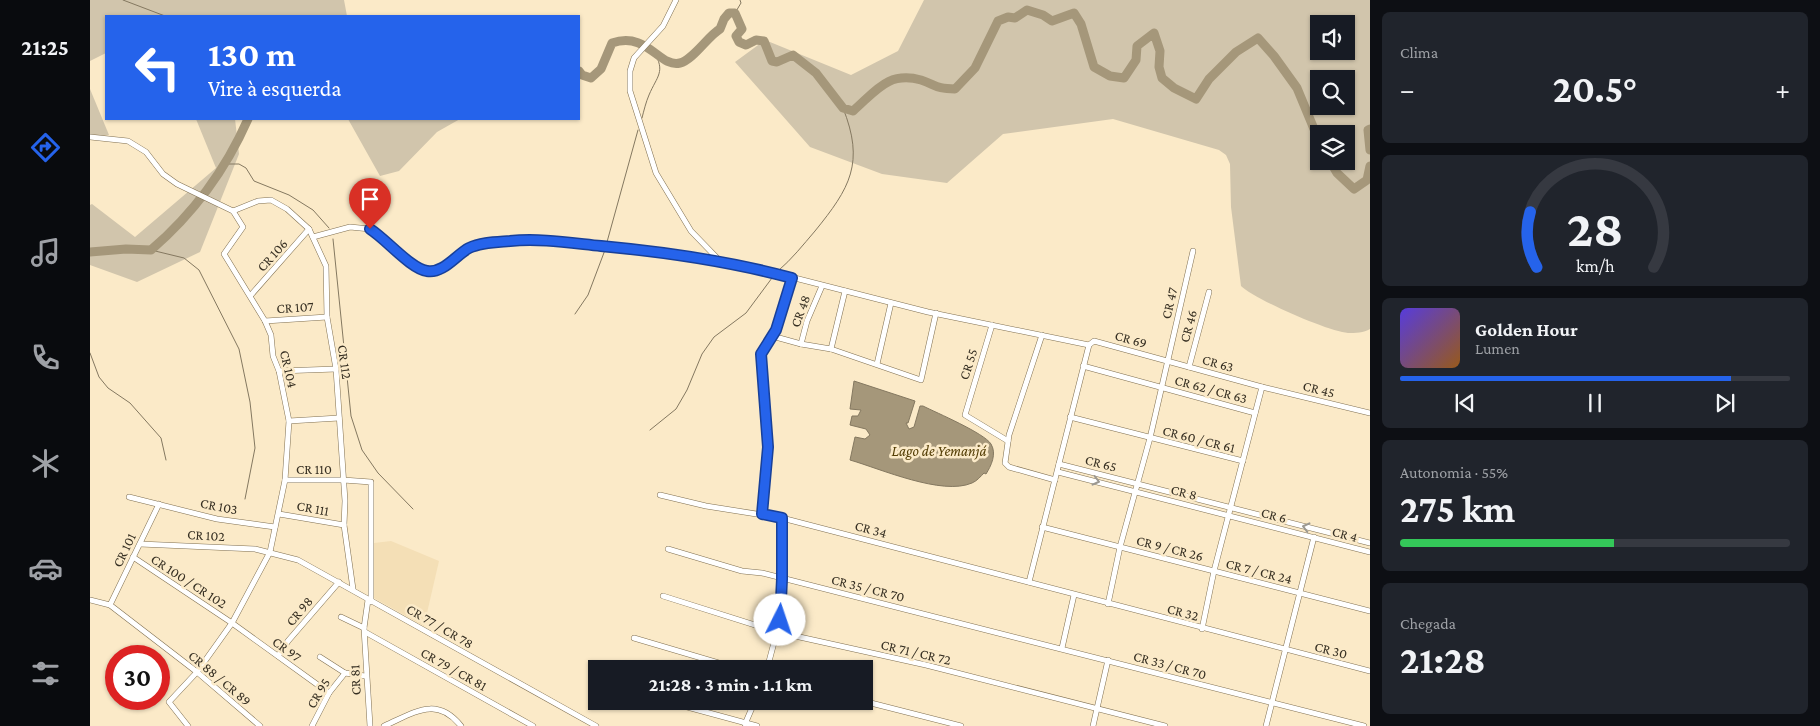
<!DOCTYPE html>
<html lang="pt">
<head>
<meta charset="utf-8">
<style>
	body { margin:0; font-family:"Crimson Pro",serif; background:#20242c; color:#f1f3f6; height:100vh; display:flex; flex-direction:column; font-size:19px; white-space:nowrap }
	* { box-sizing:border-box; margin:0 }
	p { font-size:16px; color:#9ea1a6 }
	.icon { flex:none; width:28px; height:28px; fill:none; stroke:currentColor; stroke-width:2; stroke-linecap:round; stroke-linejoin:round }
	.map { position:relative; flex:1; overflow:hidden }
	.drawer { display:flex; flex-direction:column; gap:12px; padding:12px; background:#0d0f14; width:450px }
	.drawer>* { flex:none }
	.top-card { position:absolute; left:15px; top:15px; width:475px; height:105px; border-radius:0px; box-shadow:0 1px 4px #0004; background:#2563eb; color:#fff; overflow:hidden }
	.controls { position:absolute; left:1220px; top:15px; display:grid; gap:10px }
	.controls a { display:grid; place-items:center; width:45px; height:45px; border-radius:0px; background:#171b24; box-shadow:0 1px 4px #0004; font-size:25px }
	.speed { position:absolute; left:15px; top:645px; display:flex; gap:10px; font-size:25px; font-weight:700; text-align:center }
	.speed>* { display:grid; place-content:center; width:65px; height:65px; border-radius:50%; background:#171b24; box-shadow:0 1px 4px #0004; line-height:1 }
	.speed .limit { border:8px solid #d22; background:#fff; color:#111 }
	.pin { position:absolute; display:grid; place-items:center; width:42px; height:42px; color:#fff; margin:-51px -21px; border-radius:50% 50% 50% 0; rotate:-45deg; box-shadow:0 0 5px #0007 }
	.pin .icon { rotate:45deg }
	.me { position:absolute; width:55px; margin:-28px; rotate:4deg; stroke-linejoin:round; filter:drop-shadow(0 0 4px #0008) }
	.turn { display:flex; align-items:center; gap:18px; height:105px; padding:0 20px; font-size:22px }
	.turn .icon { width:65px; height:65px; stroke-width:2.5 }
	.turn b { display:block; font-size:35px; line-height:42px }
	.big { font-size:38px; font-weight:700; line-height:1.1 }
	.drawer .card { flex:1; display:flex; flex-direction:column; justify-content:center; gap:8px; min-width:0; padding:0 18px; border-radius:8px; background:#20242c }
	.drawer .dial { align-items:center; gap:0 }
	.dial svg { height:130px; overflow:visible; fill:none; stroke:#363941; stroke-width:7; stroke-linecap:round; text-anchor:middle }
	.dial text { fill:#f1f3f6; stroke:none }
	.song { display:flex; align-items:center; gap:15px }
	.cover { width:60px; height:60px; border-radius:8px; background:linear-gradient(135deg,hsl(250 70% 55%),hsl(30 70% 35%)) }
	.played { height:5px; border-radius:2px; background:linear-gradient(90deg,#2563eb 85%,#363941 85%) }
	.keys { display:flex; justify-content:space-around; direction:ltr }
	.heat { display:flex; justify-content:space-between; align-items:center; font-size:28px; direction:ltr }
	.charge { height:8px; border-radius:4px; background:linear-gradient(90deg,#34c759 55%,#363941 0) }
	.trip { position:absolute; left:498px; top:660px; width:285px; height:50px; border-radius:0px; background:#171b24; box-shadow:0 1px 4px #0004; font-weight:700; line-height:50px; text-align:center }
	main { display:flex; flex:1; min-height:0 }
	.tab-bar { display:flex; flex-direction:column; width:90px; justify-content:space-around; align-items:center; background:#090b0e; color:#9ea1a6 }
	.tab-bar .icon { width:35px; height:35px }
	.tab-bar .selected { color:#2563eb }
	.tab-bar b { font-size:22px; color:#f1f3f6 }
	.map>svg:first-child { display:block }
	.built { fill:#f4dfb6 }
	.green { fill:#d1c5ac; fill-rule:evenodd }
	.water { fill:#a5977a; stroke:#847860 }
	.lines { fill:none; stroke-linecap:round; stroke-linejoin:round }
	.stream { stroke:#847860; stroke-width:1 }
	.river { stroke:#a5977a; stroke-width:9 }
	.street-casing { stroke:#807051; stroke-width:6 }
	.street { stroke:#fff; stroke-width:5 }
	.oneway { stroke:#9b9891 }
	.route-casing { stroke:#184099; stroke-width:12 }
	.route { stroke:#2563eb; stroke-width:9 }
	.labels { text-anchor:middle; stroke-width:5; stroke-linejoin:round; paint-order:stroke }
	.street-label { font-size:14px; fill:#373023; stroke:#fbeac8 }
	.water-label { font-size:15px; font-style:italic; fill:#543e05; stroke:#fbeac8 }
</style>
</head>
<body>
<main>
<nav class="tab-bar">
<b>21:25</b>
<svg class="icon selected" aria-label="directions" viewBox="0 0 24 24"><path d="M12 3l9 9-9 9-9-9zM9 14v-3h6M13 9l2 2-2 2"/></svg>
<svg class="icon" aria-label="music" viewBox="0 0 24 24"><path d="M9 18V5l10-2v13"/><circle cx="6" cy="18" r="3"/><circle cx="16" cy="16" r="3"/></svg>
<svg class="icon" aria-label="phone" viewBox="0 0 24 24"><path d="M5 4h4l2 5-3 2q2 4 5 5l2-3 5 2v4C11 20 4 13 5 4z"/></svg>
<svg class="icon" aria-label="climate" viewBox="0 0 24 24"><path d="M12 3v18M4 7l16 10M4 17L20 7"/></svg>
<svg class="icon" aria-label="car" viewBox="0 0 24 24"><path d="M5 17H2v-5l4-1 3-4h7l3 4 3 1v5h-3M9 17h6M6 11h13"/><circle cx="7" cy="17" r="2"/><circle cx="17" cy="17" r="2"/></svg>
<svg class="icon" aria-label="filters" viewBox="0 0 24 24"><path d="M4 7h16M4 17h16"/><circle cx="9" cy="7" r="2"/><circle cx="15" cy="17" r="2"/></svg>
</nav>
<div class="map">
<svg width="1280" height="726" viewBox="0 0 1280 726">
	<rect width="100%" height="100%" fill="#fbeac8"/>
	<!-- built -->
	<path class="built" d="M301,541l48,20 -15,65 -50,-28v-55z"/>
	<!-- green -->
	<g class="green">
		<path d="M0,0h254l3,16h-241v37l-16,8z"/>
		<path d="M834,0h446v329c-6,4 -15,4 -22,4 -19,-1 -94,-34 -107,-47l-10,-79 -1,-43 -4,-9 -7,-5 -106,-31 -110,15 -56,49 -65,-9 -72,-27 -75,-85 30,-22 86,35 47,-24zM1229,24h27v27h-27zM1229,79h27v27h-27zM1229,134h27v27h-27z"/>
		<path d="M0,89l19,46 -19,3z"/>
		<path d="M106,119h39l4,35 -39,98 -63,30 -47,-17v-60l2,-1 43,33 81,-69z"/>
		<path d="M258,119h112l-23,13 -38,39 -19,5z"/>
	</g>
	<!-- water -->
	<path class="water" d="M764,381l61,20 -7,22h-2l3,6 5,-2 6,-21h3c14,7 61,27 68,38 6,10 0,22 -5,30l-2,-1c-3,3 -7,8 -12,10 -30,13 -91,-14 -122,-23l5,-23 10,2 5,-4 -4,-6 -16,-4 2,-9h6l3,-6 -11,-1z"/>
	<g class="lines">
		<!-- stream -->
		<g class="stream">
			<path d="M33,0l42,16"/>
			<path d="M645,13l6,-10 -1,-3"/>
			<path d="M552,118c2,-8 4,-16 7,-23 8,-19 17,-23 5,-43"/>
			<path d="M131,168l7,-4h11l7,4 8,13 35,14 24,15 16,18"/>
			<path d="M243,239l18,177 11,34 16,23 35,36"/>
			<path d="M517,242l31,-112"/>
			<path d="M61,250l33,8 15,12 40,79 11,53 5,46 -10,51"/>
			<path d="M688,271c14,-12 25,-26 37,-40 35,-43 50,-68 28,-123"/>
			<path d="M485,314l13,-19 17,-45"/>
			<path d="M0,353l9,24 9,11 22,15 31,35 5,22"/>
			<path d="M560,430l26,-21 11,-19 15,-36 12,-17 32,-24 26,-35"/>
		</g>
		<!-- river -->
		<g class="river">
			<path d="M489,71l3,4 9,3 10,-9 11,-26c36,-12 47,25 68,20 13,-3 28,-27 40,-34l4,-10 5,-6h6l7,16 -6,7 3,6 7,3 10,-5 8,1 8,20 5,1 16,-7 23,18 27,35 10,3c23,-20 35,-40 68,-31 15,5 15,9 34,9l20,-21 23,-47 10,-4 7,1 12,-8 16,5 9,6 22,-8 7,11 13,43 16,9 14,2 12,-18 1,-14 17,-13 6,18 -1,16 3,11 12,10 22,11 13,-20 27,-27 22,-14 16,18 23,32 22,53"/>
			<path d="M1280,129l-2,1 2,20"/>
			<path d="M1240,161l7,12 17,16 13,-9 3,-14"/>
			<path d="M0,252l36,-3 25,1c42,-36 75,-81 97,-131"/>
		</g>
		<defs>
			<g id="street">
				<path d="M586,0l-13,26 -29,32 -4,13v20l26,82 35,58 29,30"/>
				<path d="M0,137l38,4 18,11 17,22 14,10 56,27"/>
				<path d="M143,211l25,-10 13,-1 16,9 22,20 17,37 1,51 9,52 9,132 -1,24 9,64"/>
				<path d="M223,237l37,-10 20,2 41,34 15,8h11l33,-24 15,-4 33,-3 60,3 92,10 78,13 180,46 161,33"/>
				<path d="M161,295l58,-66"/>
				<path d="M175,321l62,-4"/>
				<path d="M902,325l-27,90 43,26"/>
				<path d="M952,335l-33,100 -4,28 4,4 46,13"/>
				<path d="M682,336l29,8 30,5 90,31 15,-67"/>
				<path d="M711,344l6,-23 15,-35"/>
				<path d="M999,345l5,-4 168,46 108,26"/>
				<path d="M741,349l14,-58"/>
				<path d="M787,364l14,-61"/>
				<path d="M993,366l172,47"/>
				<path d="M1099,367l20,-75"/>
				<path d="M189,371l57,-2"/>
				<path d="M980,417l173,44"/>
				<path d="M199,421l50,-3"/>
				<path d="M969,464l311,79"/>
				<path d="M968,472l312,80"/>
				<path d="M195,480h58l28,2v120"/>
				<path d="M570,495l46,11 76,12 588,153"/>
				<path d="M39,497l88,22 58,8"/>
				<path d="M189,514l65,11"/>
				<path d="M673,514l5,-67 -7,-92 15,-25 16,-52"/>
				<path d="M952,527l328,84"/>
				<path d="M50,544l115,5 43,11 298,166"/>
				<path d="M578,549l74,22 20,2 602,153"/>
				<path d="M43,557l99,66 97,70"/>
				<path d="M939,582l60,-237"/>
				<path d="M573,596l114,36 149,33 239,61"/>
				<path d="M0,600l20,5 87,67 63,54"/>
				<path d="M278,600l-4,28 6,98"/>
				<path d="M1018,604l12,-57 30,-109 43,-187"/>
				<path d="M20,605l49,-101"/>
				<path d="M251,617l23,11"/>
				<path d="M1112,629l12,-58 48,-184"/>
				<path d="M275,632l168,94"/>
				<path d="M544,638l105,31"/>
				<path d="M972,648l12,-53"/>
				<path d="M188,656l10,-15 51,-59"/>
				<path d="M230,657l25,16 20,3"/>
				<path d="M677,669l13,-49 2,-41v-61"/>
				<path d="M575,701l92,25"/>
				<path d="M773,701l98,25"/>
				<path d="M655,724l10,-23"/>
				<path d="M98,726l-19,-24 28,-30 35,-49 38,-71 15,-72 4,-59 -10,-50 -6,-15 -2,-21 -6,-14 -41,-67 19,-27 -10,-16"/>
				<path d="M222,726l17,-33 16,-20"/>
				<path d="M294,726c30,-13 52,-31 77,0"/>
				<path d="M1003,726l15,-66"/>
				<path d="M1176,726l48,-189"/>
			</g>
		</defs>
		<!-- street casing -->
		<use href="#street" class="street-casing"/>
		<!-- street -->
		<use href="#street" class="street"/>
	</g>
	<!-- one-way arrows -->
	<defs><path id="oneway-chevron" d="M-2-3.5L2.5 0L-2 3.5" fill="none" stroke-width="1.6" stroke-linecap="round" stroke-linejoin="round" transform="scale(1.25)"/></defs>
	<g class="oneway">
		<use href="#oneway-chevron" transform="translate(1006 481) rotate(14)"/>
		<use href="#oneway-chevron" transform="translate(1216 527) rotate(-166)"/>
	</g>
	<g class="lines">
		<defs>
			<path id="route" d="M280,229c16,10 41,40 57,42 16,3 29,-16 42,-23 12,-6 28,-6 41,-7 30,-3 61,2 91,5 65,6 128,15 191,32l-16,52 -15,24 7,93 -6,67 20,4v61l-2,41"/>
		</defs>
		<!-- route casing -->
		<use href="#route" class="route-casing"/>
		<!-- route -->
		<use href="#route" class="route"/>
	</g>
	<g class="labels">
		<!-- street labels -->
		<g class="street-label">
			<text transform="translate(182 255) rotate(-48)" y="5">CR 106</text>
			<text transform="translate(1079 303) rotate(-77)" y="5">CR 47</text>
			<text transform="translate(205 307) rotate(-4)" y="5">CR 107</text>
			<text transform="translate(710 311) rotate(-70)" y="5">CR 48</text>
			<text transform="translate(1098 326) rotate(-75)" y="5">CR 46</text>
			<text transform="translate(1041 339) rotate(15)" y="5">CR 69</text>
			<text transform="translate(255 362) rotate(82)" y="5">CR 112</text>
			<text transform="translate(1128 363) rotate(16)" y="5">CR 63</text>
			<text transform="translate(878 364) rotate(-72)" y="5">CR 55</text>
			<text transform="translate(199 369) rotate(77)" y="5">CR 104</text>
			<text transform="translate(1121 389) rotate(15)" y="5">CR 62 / CR 63</text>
			<text transform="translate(1229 389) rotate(14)" y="5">CR 45</text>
			<text transform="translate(1109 439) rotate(14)" y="5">CR 60 / CR 61</text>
			<text transform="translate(1011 463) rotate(14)" y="5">CR 65</text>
			<text x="224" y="474">CR 110</text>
			<text transform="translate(1094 492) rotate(14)" y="5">CR 8</text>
			<text transform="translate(129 506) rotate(11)" y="5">CR 103</text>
			<text transform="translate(223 508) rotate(10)" y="5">CR 111</text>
			<text transform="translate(1184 515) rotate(15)" y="5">CR 6</text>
			<text transform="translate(781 529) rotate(15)" y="5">CR 34</text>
			<text transform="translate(1255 534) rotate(15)" y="5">CR 4</text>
			<text transform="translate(116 535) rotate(3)" y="5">CR 102</text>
			<text transform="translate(1080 548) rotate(14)" y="5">CR 9 / CR 26</text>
			<text transform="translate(34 550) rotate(-64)" y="5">CR 101</text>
			<text transform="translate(1169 571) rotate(14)" y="5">CR 7 / CR 24</text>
			<text transform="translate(99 581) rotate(33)" y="5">CR 100 / CR 102</text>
			<text transform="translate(778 588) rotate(14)" y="5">CR 35 / CR 70</text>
			<text transform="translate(209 611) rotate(-50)" y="5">CR 98</text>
			<text transform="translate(1093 612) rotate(15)" y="5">CR 32</text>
			<text transform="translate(350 626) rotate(30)" y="5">CR 77 / CR 78</text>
			<text transform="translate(197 649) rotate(36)" y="5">CR 97</text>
			<text transform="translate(1241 650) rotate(14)" y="5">CR 30</text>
			<text transform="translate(826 652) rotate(13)" y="5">CR 71 / CR 72</text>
			<text transform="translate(1080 665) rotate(15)" y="5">CR 33 / CR 70</text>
			<text transform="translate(364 669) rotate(29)" y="5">CR 79 / CR 81</text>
			<text transform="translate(130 678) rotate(40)" y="5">CR 88 / CR 89</text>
			<text transform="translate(265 680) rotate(-93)" y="5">CR 81</text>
			<text transform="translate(228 693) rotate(-59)" y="5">CR 95</text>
		</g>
		<!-- water labels -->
		<g class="water-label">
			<text x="849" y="456">Lago de Yemanjá</text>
		</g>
	</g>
</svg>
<div class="controls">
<a><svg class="icon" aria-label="sound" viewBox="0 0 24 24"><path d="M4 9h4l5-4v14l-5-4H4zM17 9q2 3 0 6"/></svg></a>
<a><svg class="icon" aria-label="search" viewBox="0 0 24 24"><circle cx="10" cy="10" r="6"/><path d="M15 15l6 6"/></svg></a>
<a><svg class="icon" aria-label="layers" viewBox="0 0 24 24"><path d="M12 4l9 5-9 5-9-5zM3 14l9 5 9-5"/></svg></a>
</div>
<div class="speed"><div class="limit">30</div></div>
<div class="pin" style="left:280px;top:229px;background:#d93025"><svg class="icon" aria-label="arrive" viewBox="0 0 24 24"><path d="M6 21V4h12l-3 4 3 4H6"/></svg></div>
<svg class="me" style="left:690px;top:620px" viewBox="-20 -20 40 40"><circle r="19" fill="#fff"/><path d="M0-13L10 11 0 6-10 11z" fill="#2563eb"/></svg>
<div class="trip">21:28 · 3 min · 1.1 km</div>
<div class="top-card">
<div class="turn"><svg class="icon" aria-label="left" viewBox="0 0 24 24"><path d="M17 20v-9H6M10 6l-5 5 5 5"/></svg><div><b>130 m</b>Vire à esquerda</div></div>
</div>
</div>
<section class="drawer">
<div class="card"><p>Clima</p>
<div class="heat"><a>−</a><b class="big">20.5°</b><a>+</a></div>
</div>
<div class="card dial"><svg viewBox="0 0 100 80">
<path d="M14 69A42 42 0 1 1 86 69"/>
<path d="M14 69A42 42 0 0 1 10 35" stroke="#2563eb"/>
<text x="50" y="56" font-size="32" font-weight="700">28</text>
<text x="50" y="72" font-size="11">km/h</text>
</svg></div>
<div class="card">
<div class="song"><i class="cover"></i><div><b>Golden Hour</b><p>Lumen</p></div></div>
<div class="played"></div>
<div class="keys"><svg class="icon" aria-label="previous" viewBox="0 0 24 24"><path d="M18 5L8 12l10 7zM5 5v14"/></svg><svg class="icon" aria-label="pause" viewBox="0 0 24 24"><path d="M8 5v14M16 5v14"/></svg><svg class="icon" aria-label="next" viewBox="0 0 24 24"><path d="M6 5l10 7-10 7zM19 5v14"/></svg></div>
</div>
<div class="card"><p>Autonomia · 55%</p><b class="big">275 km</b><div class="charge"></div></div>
<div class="card"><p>Chegada</p><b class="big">21:28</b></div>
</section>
</main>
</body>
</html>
